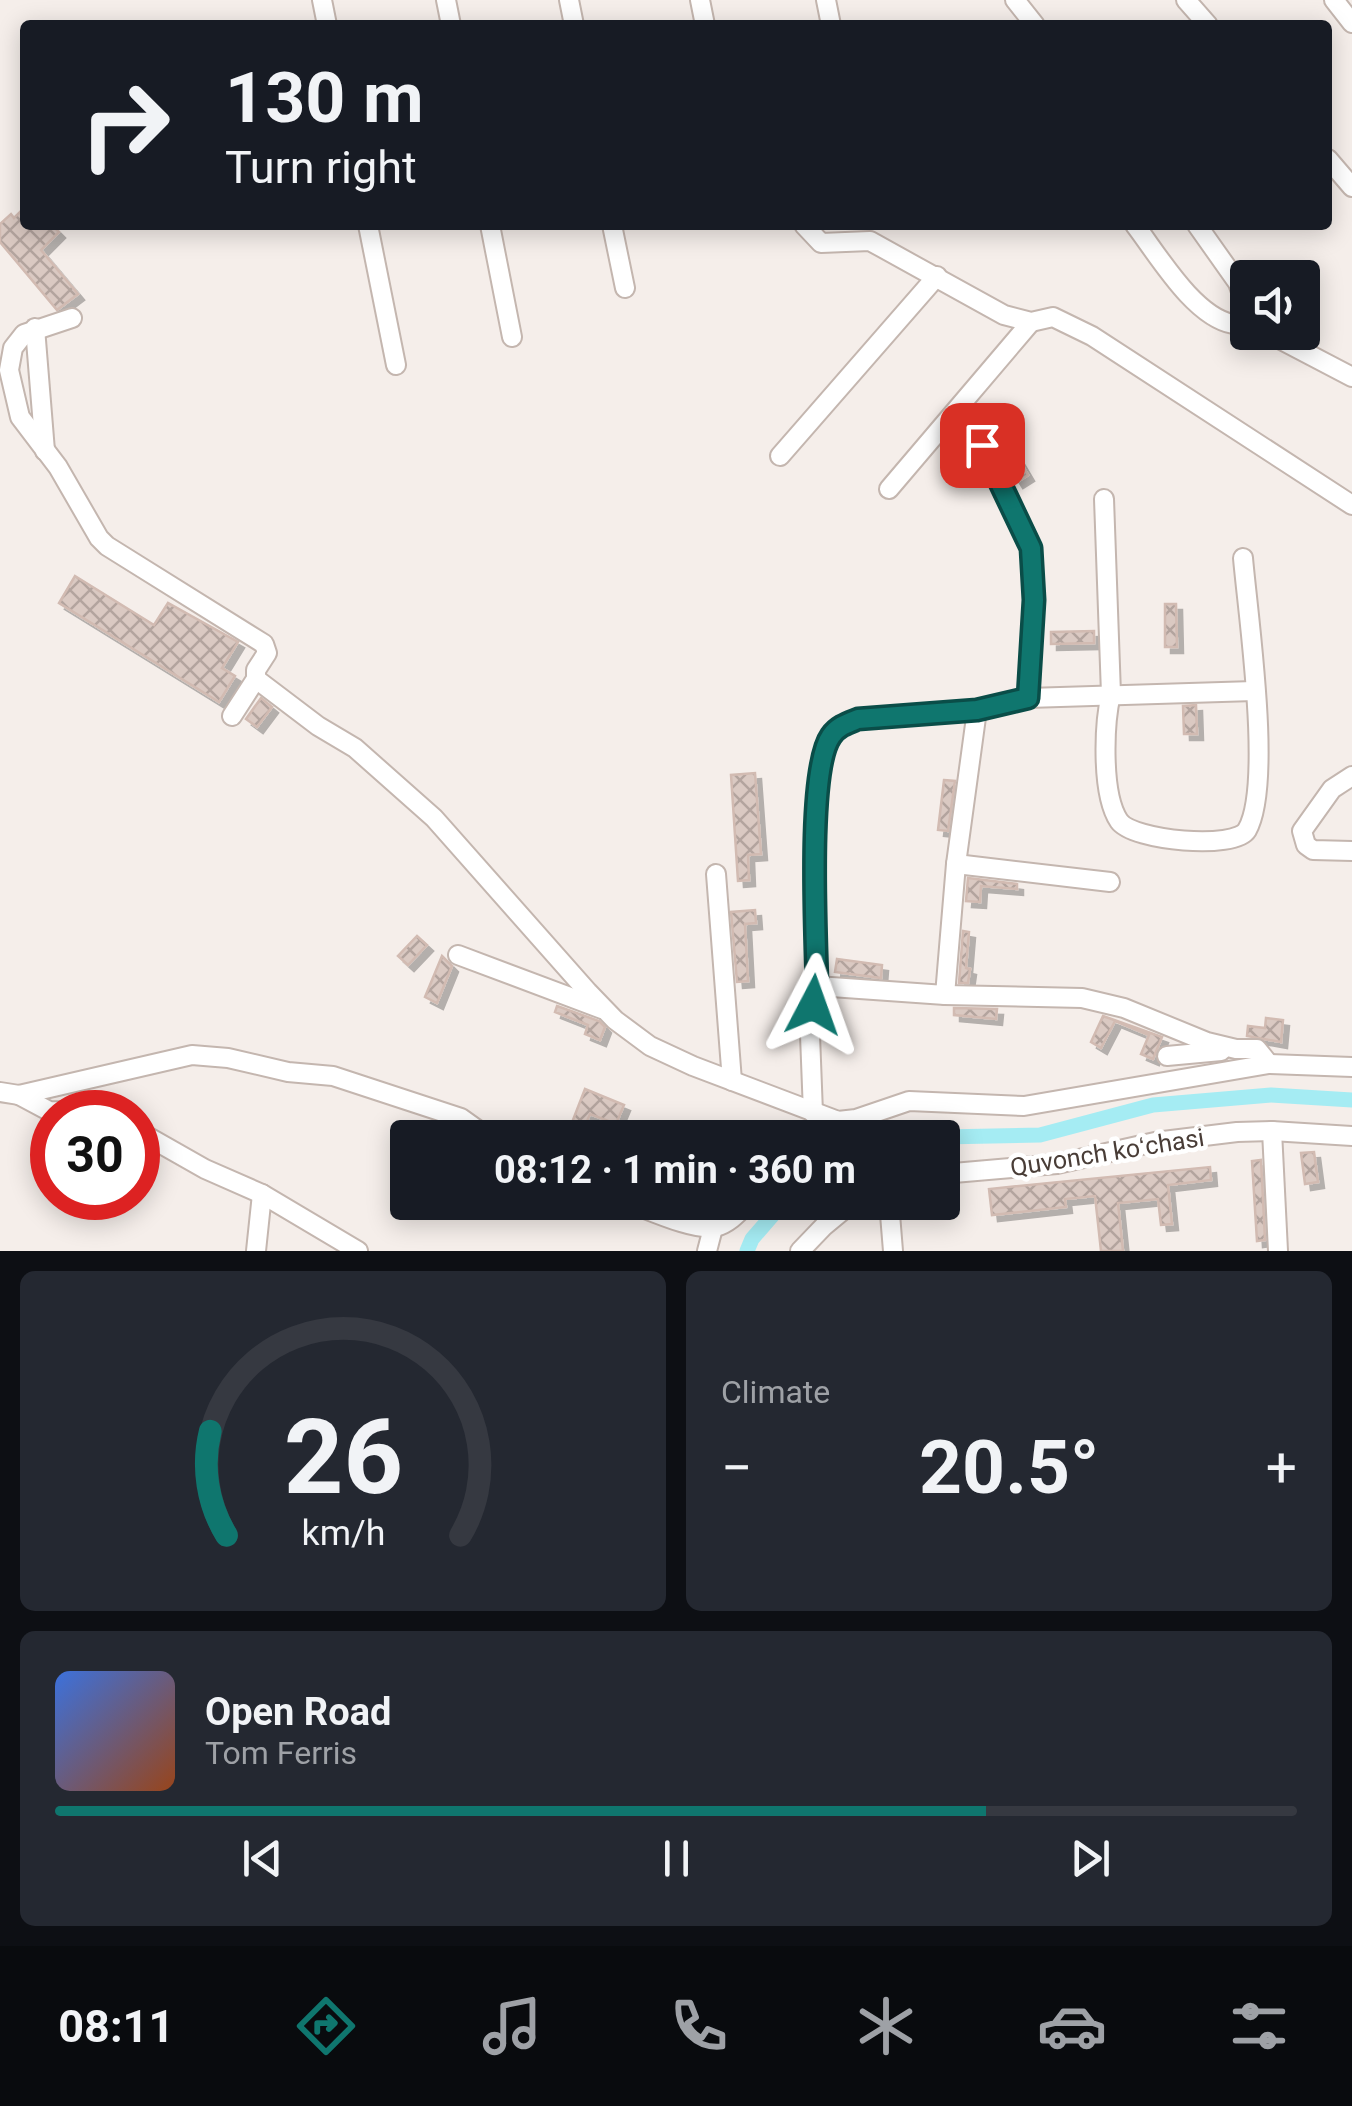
<!DOCTYPE html>
<html lang="en">
<head>
<meta charset="utf-8">
<style>
	body { margin:0; font-family:Roboto,sans-serif; background:#242831; color:#f1f3f6; height:100vh; display:flex; flex-direction:column; font-size:38px; white-space:nowrap }
	* { box-sizing:border-box; margin:0 }
	p { font-size:32px; color:#9ea1a6 }
	.icon { flex:none; width:55px; height:55px; fill:none; stroke:currentColor; stroke-width:2; stroke-linecap:round; stroke-linejoin:round }
	.map { position:relative; height:1251px; overflow:hidden }
	.drawer { display:flex; flex-direction:column; gap:20px; padding:20px; background:#0d0f14; flex:1 }
	.drawer>* { flex:none }
	.banner { position:absolute; left:20px; top:20px; width:1312px; height:210px; border-radius:10px; box-shadow:0 5px 25px #0003; background:#171b24; color:#f1f3f6; overflow:hidden }
	.fabs { position:absolute; left:1230px; top:260px; display:grid; gap:20px }
	.fabs a { display:grid; place-items:center; width:90px; height:90px; border-radius:10px; background:#171b24; box-shadow:0 5px 25px #0003; font-size:50px }
	.speed { position:absolute; left:30px; top:1090px; display:flex; gap:20px; font-size:50px; font-weight:700; text-align:center }
	.speed>* { display:grid; place-content:center; width:130px; height:130px; border-radius:50%; background:#171b24; box-shadow:0 5px 25px #0003; line-height:1 }
	.speed .limit { border:15px solid #d22; background:#fff; color:#111 }
	.pin { position:absolute; display:grid; place-items:center; width:85px; height:85px; color:#fff; margin:-42px; border-radius:20px; box-shadow:0 5px 15px #0006 }
	.me { position:absolute; width:110px; margin:-55px; rotate:4deg; stroke-linejoin:round; filter:drop-shadow(0 0 8px #0008) }
	.turn { display:flex; align-items:center; gap:35px; height:210px; padding:0 40px; font-size:45px }
	.turn .icon { width:130px; height:130px; stroke-width:2.5 }
	.turn b { display:block; font-size:70px; line-height:85px }
	.big { font-size:75px; font-weight:700; line-height:1.1 }
	.drawer .widget { flex:1; display:flex; flex-direction:column; justify-content:center; gap:15px; min-width:0; padding:0 35px; border-radius:15px; background:#242831 }
	.drawer .dial { align-items:center; gap:0 }
	.dial svg { height:260px; overflow:visible; fill:none; stroke:#363941; stroke-width:7; stroke-linecap:round; text-anchor:middle }
	.dial text { fill:#f1f3f6; stroke:none }
	.song { display:flex; align-items:center; gap:30px }
	.cover { width:120px; height:120px; border-radius:15px; background:linear-gradient(135deg,hsl(220 70% 55%),hsl(20 70% 35%)) }
	.played { height:10px; border-radius:5px; background:linear-gradient(90deg,#0f766e 75%,#363941 75%) }
	.keys { display:flex; justify-content:space-around; direction:ltr }
	.heat { display:flex; justify-content:space-between; align-items:center; font-size:55px; direction:ltr }
	.drawer .tiles { flex:1; display:grid; gap:20px; grid-template-columns:1fr 1fr }
	.widget:last-child { grid-column:span 2 }
	.trip { position:absolute; left:390px; top:1120px; width:570px; height:100px; border-radius:10px; background:#171b24; box-shadow:0 5px 25px #0003; font-weight:700; line-height:100px; text-align:center }
	.dock { display:flex; height:160px; justify-content:space-around; align-items:center; background:#090b0e; color:#9ea1a6 }
	.dock .icon { width:70px; height:70px }
	.dock .on { color:#0f766e }
	.dock b { font-size:45px; color:#f1f3f6 }
	.map>svg:first-child { display:block }
	.lines { fill:none; stroke-linecap:round; stroke-linejoin:round }
	.canal { stroke:#a5ecf3; stroke-width:15 }
	.building { fill:url(#building-cross-hatch); stroke:#d2bbb2; stroke-width:2.5; filter:url(#shadow) }
	.minor-casing { stroke:#c4b6af; stroke-width:22 }
	.minor { stroke:#fff; stroke-width:18 }
	.route-casing { stroke:#0a4d48; stroke-width:25 }
	.route { stroke:#0f766e; stroke-width:18 }
	.labels { text-anchor:middle; stroke-width:9; stroke-linejoin:round; paint-order:stroke }
	.street-label { font-size:25px; fill:#493d37; stroke:#fff }
</style>
</head>
<body>
<div class="map">
<svg width="1352" height="1251" viewBox="0 0 1352 1251">
	<defs>
		<pattern id="building-cross-hatch" width="8" height="8" patternUnits="userSpaceOnUse" patternTransform="scale(2.5)"><rect width="8" height="8" fill="#dac9c2"/><path d="M0 0l8 8M0 8l8-8" fill="none" stroke="#b3a49e"/></pattern>
		<filter id="shadow"><feDropShadow dx="6" dy="6" stdDeviation="0" flood-color="#0004"/></filter>
	</defs>
	<rect width="100%" height="100%" fill="#f5eeea"/>
	<g class="lines">
		<!-- canal -->
		<g class="canal">
			<path d="M892,1138l148,-3 113,-30 118,-10 81,5"/>
			<path d="M747,1251l5,-12 32,-37"/>
		</g>
	</g>
	<!-- building -->
	<g class="building">
		<path d="M25,207v18h27l7,7 -18,18 37,44 -21,16 -57,-68v-18l11,-10 3,4z"/>
		<path d="M1016,455l12,20 -11,7 -13,-21z"/>
		<path d="M75,576l79,49 14,-22 70,39 -16,26 13,8 -16,26 -160,-99z"/>
		<path d="M1165,604h11l1,43h-12z"/>
		<path d="M1094,631v12l-43,1v-12z"/>
		<path d="M261,698l11,9 -15,20 -11,-8z"/>
		<path d="M1196,705l1,29h-13l-1,-28z"/>
		<path d="M755,773l6,81 -13,1 1,25 -11,1 -7,-106z"/>
		<path d="M944,780l11,1 -7,50 -10,-1z"/>
		<path d="M968,878l49,6v5l-36,-3 -1,16 -14,-1z"/>
		<path d="M755,910l1,13 -11,1 3,57 -11,1 -6,-70z"/>
		<path d="M963,931l6,1 -3,36 4,1 -2,14h-9z"/>
		<path d="M417,936l10,9 -19,20 -10,-9z"/>
		<path d="M442,956l10,10 -15,37 -12,-6z"/>
		<path d="M837,959l45,6 -1,13 -46,-6z"/>
		<path d="M557,1006l42,15 6,6 -5,13 -15,-6 3,-9 -33,-13z"/>
		<path d="M954,1008l43,1 -1,10 -42,-4z"/>
		<path d="M1103,1016l59,21 -9,22 -12,-5 8,-19 -34,-14 -14,27 -10,-6z"/>
		<path d="M1266,1018l17,2 -2,22 -34,-6 1,-10 17,2z"/>
		<path d="M585,1089l39,16 -8,19 -26,-10 -10,24h-14z"/>
		<path d="M1314,1152l4,30 -13,2 -4,-31z"/>
		<path d="M1261,1160l4,80 -8,1 -5,-80z"/>
		<path d="M1210,1167l1,13 -43,5 4,39 -11,1 -3,-26 -40,4 5,48h-22l-6,-55 -30,3 1,8 -74,8 -3,-26z"/>
		<path d="M668,1202h46l-7,13z"/>
	</g>
	<g class="lines">
		<defs>
			<g id="minor">
				<path d="M322,0l5,25"/>
				<path d="M446,0l5,25"/>
				<path d="M569,0l5,25"/>
				<path d="M700,0l5,25"/>
				<path d="M826,0l5,25"/>
				<path d="M1015,0l20,25"/>
				<path d="M1186,0l22,25"/>
				<path d="M1334,0l18,23"/>
				<path d="M1328,159l24,28"/>
				<path d="M368,225l28,140"/>
				<path d="M490,225l22,112"/>
				<path d="M612,225l13,63"/>
				<path d="M804,225l17,18 49,-2 134,74 27,7 22,-5 39,19 260,169"/>
				<path d="M1135,225c23,30 59,92 98,99l15,-6"/>
				<path d="M1197,225l41,58 10,29"/>
				<path d="M72,318l-48,16 -11,14 -4,22 11,47 38,50 41,71 8,8 157,98 3,9 -11,17v9l62,47 37,22 79,70 154,174 27,28 35,26 43,20 145,55 18,-2 53,-18 115,5 245,-42 83,3"/>
				<path d="M35,328l10,123"/>
				<path d="M1266,332l86,45"/>
				<path d="M780,456l157,-180"/>
				<path d="M889,489l142,-167"/>
				<path d="M1104,499l7,195c-7,30 -10,100 8,127 14,20 116,29 128,9 26,-45 1,-214 -4,-272"/>
				<path d="M1028,698l226,-7"/>
				<path d="M232,716l24,-37"/>
				<path d="M1352,776l-20,13 -30,42 4,14 7,5 39,1"/>
				<path d="M956,864l154,18"/>
				<path d="M716,874l16,207"/>
				<path d="M458,955l144,54"/>
				<path d="M817,986c0,-49 -10,-217 14,-250 7,-10 17,-13 26,-17l120,-9"/>
				<path d="M945,995l137,3 42,10 83,34 29,7h21l12,15"/>
				<path d="M1167,1056l54,-5"/>
				<path d="M0,1092l19,3 173,-40 36,3 60,14 45,4 128,42 28,20"/>
				<path d="M19,1095l30,16 30,1"/>
				<path d="M813,1113l-3,-78 7,-49 128,9 11,-131 21,-154 51,-12 6,-99 -3,-51 -49,-103"/>
				<path d="M138,1131l67,38 57,25 96,57"/>
				<path d="M1272,1131l6,120"/>
				<path d="M820,1138l18,-17"/>
				<path d="M942,1174l115,-10 98,-22 82,-10 35,-1 80,5"/>
				<path d="M627,1202c22,8 67,29 88,25 14,-3 25,-16 34,-25"/>
				<path d="M889,1202l4,49"/>
				<path d="M256,1251l6,-57"/>
				<path d="M707,1251l6,-23"/>
				<path d="M800,1251l24,-25 29,-24"/>
			</g>
		</defs>
		<!-- minor casing -->
		<use href="#minor" class="minor-casing"/>
		<!-- minor -->
		<use href="#minor" class="minor"/>
	</g>
	<g class="lines">
		<defs>
			<path id="route" d="M813,1005l4,-19c-1,-49 -10,-216 14,-250 7,-10 17,-13 27,-17l119,-9 51,-12 6,-98 -3,-52 -49,-103"/>
		</defs>
		<!-- route casing -->
		<use href="#route" class="route-casing"/>
		<!-- route -->
		<use href="#route" class="route"/>
	</g>
	<g class="labels">
		<!-- street labels -->
		<g class="street-label">
			<text transform="translate(1107 1152) rotate(-9)" y="9">Quvonch koʻchasi</text>
		</g>
	</g>
</svg>
<div class="fabs">
<a><svg class="icon" aria-label="sound" viewBox="0 0 24 24"><path d="M4 9h4l5-4v14l-5-4H4zM17 9q2 3 0 6"/></svg></a>
</div>
<div class="speed"><div class="limit">30</div></div>
<div class="pin" style="left:982px;top:445px;background:#d93025"><svg class="icon" aria-label="arrive" viewBox="0 0 24 24"><path d="M6 21V4h12l-3 4 3 4H6"/></svg></div>
<svg class="me" style="left:813px;top:1005px" viewBox="-20 -20 40 40"><path d="M0-17L14 15 0 8-14 15z" fill="#0f766e" stroke="#fff" stroke-width="4"/></svg>
<div class="trip">08:12 · 1 min · 360 m</div>
<div class="banner">
<div class="turn"><svg class="icon" aria-label="right" viewBox="0 0 24 24"><path d="M7 20v-9h11M14 6l5 5-5 5"/></svg><div><b>130 m</b>Turn right</div></div>
</div>
</div>
<section class="drawer">
<div class="tiles">
<div class="widget dial"><svg viewBox="0 0 100 80">
<path d="M14 69A42 42 0 1 1 86 69"/>
<path d="M14 69A42 42 0 0 1 9 37" stroke="#0f766e"/>
<text x="50" y="56" font-size="32" font-weight="700">26</text>
<text x="50" y="72" font-size="11">km/h</text>
</svg></div>
<div class="widget"><p>Climate</p>
<div class="heat"><a>−</a><b class="big">20.5°</b><a>+</a></div>
</div>
<div class="widget">
<div class="song"><i class="cover"></i><div><b>Open Road</b><p>Tom Ferris</p></div></div>
<div class="played"></div>
<div class="keys"><svg class="icon" aria-label="previous" viewBox="0 0 24 24"><path d="M18 5L8 12l10 7zM5 5v14"/></svg><svg class="icon" aria-label="pause" viewBox="0 0 24 24"><path d="M8 5v14M16 5v14"/></svg><svg class="icon" aria-label="next" viewBox="0 0 24 24"><path d="M6 5l10 7-10 7zM19 5v14"/></svg></div>
</div>
</div>
</section>
<nav class="dock">
<b>08:11</b>
<svg class="icon on" aria-label="directions" viewBox="0 0 24 24"><path d="M12 3l9 9-9 9-9-9zM9 14v-3h6M13 9l2 2-2 2"/></svg>
<svg class="icon" aria-label="music" viewBox="0 0 24 24"><path d="M9 18V5l10-2v13"/><circle cx="6" cy="18" r="3"/><circle cx="16" cy="16" r="3"/></svg>
<svg class="icon" aria-label="phone" viewBox="0 0 24 24"><path d="M5 4h4l2 5-3 2q2 4 5 5l2-3 5 2v4C11 20 4 13 5 4z"/></svg>
<svg class="icon" aria-label="climate" viewBox="0 0 24 24"><path d="M12 3v18M4 7l16 10M4 17L20 7"/></svg>
<svg class="icon" aria-label="car" viewBox="0 0 24 24"><path d="M5 17H2v-5l4-1 3-4h7l3 4 3 1v5h-3M9 17h6M6 11h13"/><circle cx="7" cy="17" r="2"/><circle cx="17" cy="17" r="2"/></svg>
<svg class="icon" aria-label="filters" viewBox="0 0 24 24"><path d="M4 7h16M4 17h16"/><circle cx="9" cy="7" r="2"/><circle cx="15" cy="17" r="2"/></svg>
</nav>
</body>
</html>
